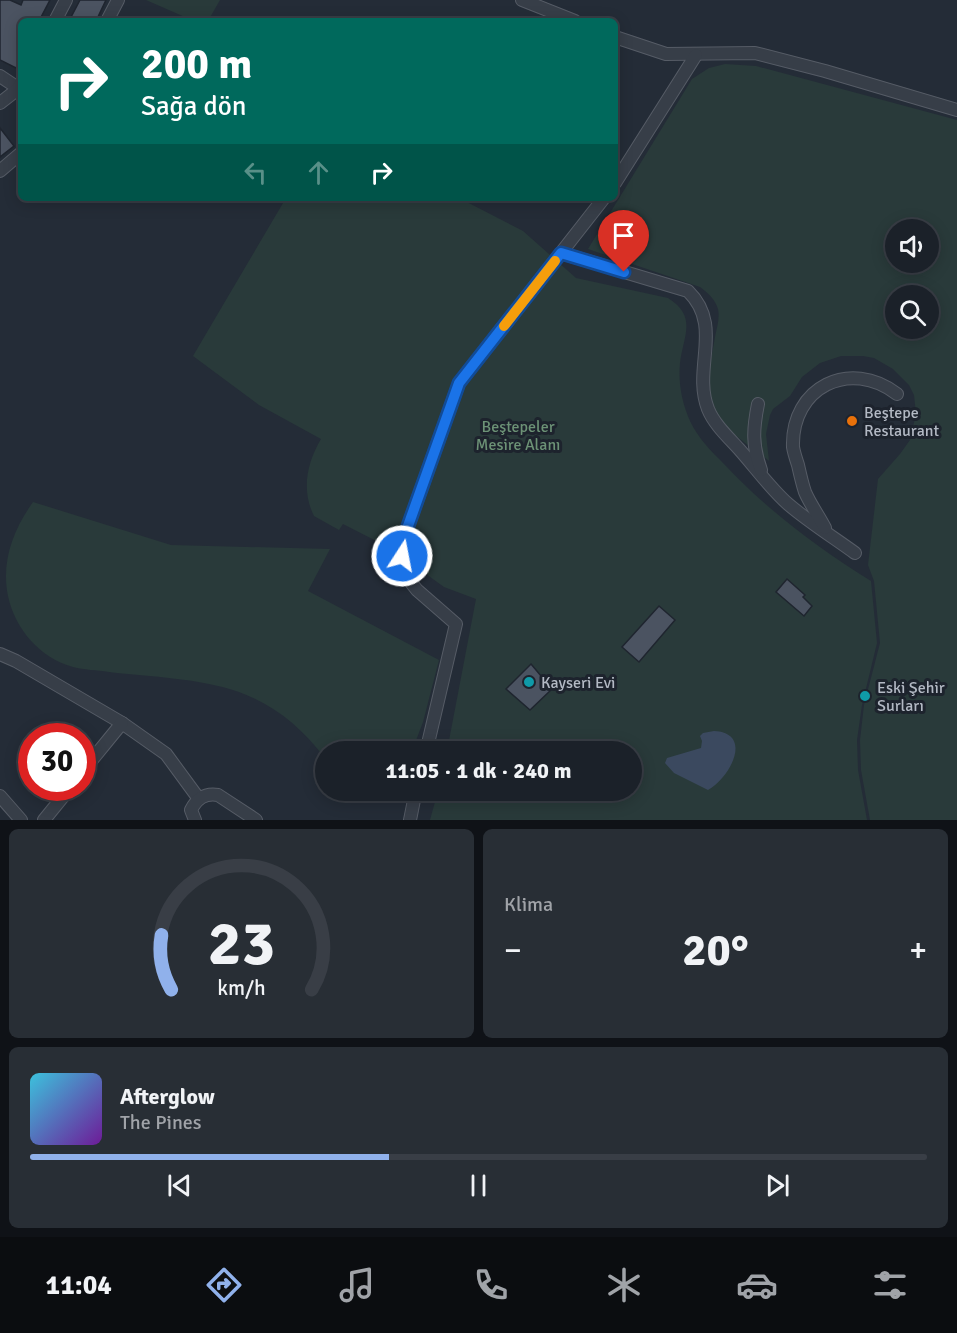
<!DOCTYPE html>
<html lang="tr">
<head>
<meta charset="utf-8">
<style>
	body { margin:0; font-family:Signika,sans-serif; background:#282e35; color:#f1f3f6; height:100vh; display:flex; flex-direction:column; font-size:22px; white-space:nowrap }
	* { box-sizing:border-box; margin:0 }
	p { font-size:20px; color:#a0a3a8 }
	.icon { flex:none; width:33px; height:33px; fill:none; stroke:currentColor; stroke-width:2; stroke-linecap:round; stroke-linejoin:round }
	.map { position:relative; height:820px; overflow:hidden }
	.side { display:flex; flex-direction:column; gap:9px; padding:9px; background:#0f1217; flex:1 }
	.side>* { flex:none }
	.hud { position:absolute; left:18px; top:18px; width:600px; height:183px; border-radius:9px; box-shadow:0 3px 15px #0003,0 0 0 2px #393e46; background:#00695c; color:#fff; overflow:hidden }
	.tools { position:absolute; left:885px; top:219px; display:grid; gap:12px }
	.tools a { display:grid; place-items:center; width:54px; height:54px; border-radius:50%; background:#1b2129; box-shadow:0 3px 15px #0003,0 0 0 2px #393e46; font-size:30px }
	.speed { position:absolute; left:18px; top:723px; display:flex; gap:12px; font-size:30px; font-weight:700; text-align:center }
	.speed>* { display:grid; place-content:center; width:78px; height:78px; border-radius:50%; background:#1b2129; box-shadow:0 3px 15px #0003,0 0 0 2px #393e46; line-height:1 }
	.speed .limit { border:9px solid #d22; background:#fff; color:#111 }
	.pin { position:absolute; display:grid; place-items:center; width:51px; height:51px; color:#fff; margin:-62px -26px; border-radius:50% 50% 50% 0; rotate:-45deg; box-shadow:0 0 6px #0007 }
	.pin .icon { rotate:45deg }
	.me { position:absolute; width:66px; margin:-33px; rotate:11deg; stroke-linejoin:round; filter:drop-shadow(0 0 4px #0008) }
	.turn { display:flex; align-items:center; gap:21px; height:126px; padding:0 24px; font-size:27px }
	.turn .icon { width:78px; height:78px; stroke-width:2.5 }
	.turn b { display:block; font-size:42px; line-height:51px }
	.lanes { display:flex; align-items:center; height:57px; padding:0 24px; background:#0003; justify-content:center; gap:30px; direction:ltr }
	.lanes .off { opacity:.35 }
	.big { font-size:45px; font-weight:800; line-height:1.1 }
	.side .card { flex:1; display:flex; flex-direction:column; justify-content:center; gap:9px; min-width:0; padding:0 21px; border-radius:9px; background:#282e35 }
	.side .dial { align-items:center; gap:0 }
	.dial svg { height:156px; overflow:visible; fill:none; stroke:#393e46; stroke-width:7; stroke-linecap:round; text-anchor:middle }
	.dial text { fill:#f1f3f6; stroke:none }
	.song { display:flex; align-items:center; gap:18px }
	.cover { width:72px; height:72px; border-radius:9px; background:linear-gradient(135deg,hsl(190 70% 55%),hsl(280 70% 35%)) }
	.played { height:6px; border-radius:3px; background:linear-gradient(90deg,#90b1eb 40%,#393e46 40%) }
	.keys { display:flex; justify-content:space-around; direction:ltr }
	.heat { display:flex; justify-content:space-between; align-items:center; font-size:33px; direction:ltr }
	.side .tiles { flex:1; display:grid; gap:9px; grid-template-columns:1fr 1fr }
	.card:last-child { grid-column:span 2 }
	.trip { position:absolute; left:315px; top:741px; width:327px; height:60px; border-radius:30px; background:#1b2129; box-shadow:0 3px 15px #0003,0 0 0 2px #393e46; font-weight:800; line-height:60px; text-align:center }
	.tab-bar { display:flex; height:96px; justify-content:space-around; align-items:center; background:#0b0d10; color:#a0a3a8 }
	.tab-bar .icon { width:42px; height:42px }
	.tab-bar .on { color:#90b1eb }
	.tab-bar b { font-size:27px; color:#f1f3f6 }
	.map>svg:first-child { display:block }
	.green { fill:#293a3a; fill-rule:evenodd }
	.water { fill:#3b495f }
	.building { fill:#4b5361; stroke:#1f252f; stroke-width:1.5 }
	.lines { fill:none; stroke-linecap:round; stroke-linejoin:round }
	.minor-casing { stroke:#565c66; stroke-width:14 }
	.minor { stroke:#373e48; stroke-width:12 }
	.route-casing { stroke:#114b97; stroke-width:15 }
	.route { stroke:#1a73e8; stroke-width:10 }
	.slow { stroke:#f59e0b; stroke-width:10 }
	.food-dot { fill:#e8710a; stroke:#1d232d; stroke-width:2 }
	.culture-dot { fill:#0f9aa8; stroke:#1d232d; stroke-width:2 }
	.labels { text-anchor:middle; stroke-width:6; stroke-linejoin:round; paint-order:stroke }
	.poi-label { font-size:16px; fill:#b3b9c4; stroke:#1d232d; text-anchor:start }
	.park-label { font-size:16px; fill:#6c9276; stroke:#1d232d }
</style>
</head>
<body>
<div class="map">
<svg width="957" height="820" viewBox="0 0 957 820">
	<rect width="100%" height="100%" fill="#242c37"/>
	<!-- green -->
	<g class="green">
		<path d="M146,0h74l-12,21h-14z"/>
		<path d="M725,64l31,2 201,54v700h-87l-9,-50 -1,-30 4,-35 16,-62 -6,-62 -6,-16 10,-86 22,-25 10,-14 6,-26 -2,-19 -5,-10 -16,-16 -19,-11 -11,-2h-22l-21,7 -18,14 -12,19 -17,13 -3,6 -4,19 3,27c-15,-12 -42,-29 -52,-46 -14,-25 -6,-53 -2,-78 2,-10 5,-19 3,-28 -3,-10 -10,-16 -18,-22l-112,-38 104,-170 17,-11zM896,230h32v32h-32zM896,296h32v32h-32z"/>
		<path d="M286,198h173l64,33 53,47 92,20c30,19 15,38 12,65 -2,20 2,40 10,58 8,17 21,30 34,43 43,46 94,84 147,117l6,62 -15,62 -5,35 1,30 9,50h-437l8,-29 194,-1v-38l-185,-1 29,-152 -32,-12 -54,-39 -47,-24 -4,6 -25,-14c-13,-26 -7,-53 7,-77l-62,-34 -66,-49z"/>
		<path d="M33,502l138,43 159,4 -22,42 131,69 -16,62 -11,29 -86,1 -1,6c-23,-30 -50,-53 -86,-66 -40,-14 -87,-15 -130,-20 -12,-2 -25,-2 -36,-5 -33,-9 -58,-38 -65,-71 -7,-34 5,-66 25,-94z"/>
	</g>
	<!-- water -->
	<path class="water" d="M714,731c40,2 16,47 -6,59l-34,-17 -9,-10 2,-5 34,-10 1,-7 -2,-5 3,-3z"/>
	<!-- building -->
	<g class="building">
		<path d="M0,0h10l11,5 2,-5h27l-11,21h-18v37l-5,10 -16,-8z"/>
		<path d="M80,0h26l-10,21h-27z"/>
		<path d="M0,128l14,18 -14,11z"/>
		<path d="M787,579l18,16 -2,2 9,9 -8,10 -28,-24z"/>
		<path d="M659,606l16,14 -36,42 -17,-15z"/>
		<path d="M531,664l21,25 -22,21 -24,-21z"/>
	</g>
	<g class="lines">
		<defs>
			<g id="minor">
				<path d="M522,0l53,21"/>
				<path d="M55,21l11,-21"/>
				<path d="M107,21l11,-21"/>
				<path d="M615,37l51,17 89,-1 70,18 132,39"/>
				<path d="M0,76l21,14"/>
				<path d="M0,103l18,-14 3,-6"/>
				<path d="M0,171l21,-18"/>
				<path d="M615,183l81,-128"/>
				<path d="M561,253l127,38c36,35 4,77 20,118 6,15 20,28 31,40 16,18 31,39 49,55 21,18 45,33 67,49"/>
				<path d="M758,404c-5,25 -6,41 3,66"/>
				<path d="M825,528c-6,-12 -15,-24 -20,-36 -3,-9 -5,-18 -7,-27 -2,-6 -4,-12 -5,-18 -2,-60 57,-89 104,-53"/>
				<path d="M0,654l16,7 106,62 44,31 33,45"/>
				<path d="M426,752l30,-128 -39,-34 -8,-10 -5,-11 -2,-13 6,-30 51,-143 145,-185"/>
				<path d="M82,772l40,-49"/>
				<path d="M0,796l21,24"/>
				<path d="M44,820l26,-32"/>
				<path d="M195,820l-4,-10c6,-12 14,-17 27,-15l38,25"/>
				<path d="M410,820l6,-30"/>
			</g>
		</defs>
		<!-- minor casing -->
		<use href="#minor" class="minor-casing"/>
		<!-- minor -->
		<use href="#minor" class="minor"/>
	</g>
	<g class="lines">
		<defs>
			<path id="route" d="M402,556l6,-30 51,-143 102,-130 63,19"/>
		</defs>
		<!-- route casing -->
		<use href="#route" class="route-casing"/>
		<!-- route -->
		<use href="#route" class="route"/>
		<!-- slow -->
		<path class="slow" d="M504,326l51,-65"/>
	</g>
	<!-- markers -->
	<circle class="food-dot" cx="852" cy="421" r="6"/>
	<g class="culture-dot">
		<circle cx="529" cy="682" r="6"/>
		<circle cx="865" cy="696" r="6"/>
	</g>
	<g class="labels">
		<!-- poi labels -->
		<g class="poi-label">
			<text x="864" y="418">Beştepe<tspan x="864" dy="18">Restaurant</tspan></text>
			<text x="541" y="688">Kayseri Evi</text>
			<text x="877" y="693">Eski Şehir<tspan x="877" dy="18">Surları</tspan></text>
		</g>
		<!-- park labels -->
		<g class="park-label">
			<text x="518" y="432">Beştepeler<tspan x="518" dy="18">Mesire Alanı</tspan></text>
		</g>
	</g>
</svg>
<div class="tools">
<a><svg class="icon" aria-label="sound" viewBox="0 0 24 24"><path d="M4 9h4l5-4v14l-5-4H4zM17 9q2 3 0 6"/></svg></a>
<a><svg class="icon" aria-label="search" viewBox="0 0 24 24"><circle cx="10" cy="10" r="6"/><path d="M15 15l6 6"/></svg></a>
</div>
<div class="speed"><div class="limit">30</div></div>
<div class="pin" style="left:624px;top:272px;background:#d93025"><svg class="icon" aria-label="arrive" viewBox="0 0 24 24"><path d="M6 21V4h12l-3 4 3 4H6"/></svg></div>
<svg class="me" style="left:402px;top:556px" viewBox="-20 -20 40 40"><circle r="17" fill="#1a73e8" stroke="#fff" stroke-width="3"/><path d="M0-11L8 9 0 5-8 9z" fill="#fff"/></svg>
<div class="trip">11:05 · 1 dk · 240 m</div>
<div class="hud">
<div class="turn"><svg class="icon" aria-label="right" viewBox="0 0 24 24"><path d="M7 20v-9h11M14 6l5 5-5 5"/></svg><div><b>200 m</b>Sağa dön</div></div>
<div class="lanes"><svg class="icon off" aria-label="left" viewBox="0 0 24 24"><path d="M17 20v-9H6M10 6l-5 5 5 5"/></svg><svg class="icon off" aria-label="ahead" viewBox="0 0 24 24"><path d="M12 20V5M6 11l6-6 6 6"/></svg><svg class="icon" aria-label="right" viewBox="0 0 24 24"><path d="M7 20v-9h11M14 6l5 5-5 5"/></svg></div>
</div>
</div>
<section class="side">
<div class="tiles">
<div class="card dial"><svg viewBox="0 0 100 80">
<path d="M14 69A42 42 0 1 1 86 69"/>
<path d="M14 69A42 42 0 0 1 9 41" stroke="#90b1eb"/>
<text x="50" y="56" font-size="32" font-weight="700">23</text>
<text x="50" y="72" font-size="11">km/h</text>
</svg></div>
<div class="card"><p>Klima</p>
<div class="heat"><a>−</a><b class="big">20°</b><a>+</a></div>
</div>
<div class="card">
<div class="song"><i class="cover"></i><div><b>Afterglow</b><p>The Pines</p></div></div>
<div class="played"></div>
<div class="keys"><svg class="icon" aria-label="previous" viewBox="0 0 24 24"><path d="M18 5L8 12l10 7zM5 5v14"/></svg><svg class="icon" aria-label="pause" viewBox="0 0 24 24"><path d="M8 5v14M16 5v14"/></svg><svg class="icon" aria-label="next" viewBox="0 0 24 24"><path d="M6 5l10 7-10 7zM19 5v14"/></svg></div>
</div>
</div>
</section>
<nav class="tab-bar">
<b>11:04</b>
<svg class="icon on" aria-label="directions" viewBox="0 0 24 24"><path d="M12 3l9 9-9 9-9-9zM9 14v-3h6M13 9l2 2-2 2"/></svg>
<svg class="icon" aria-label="music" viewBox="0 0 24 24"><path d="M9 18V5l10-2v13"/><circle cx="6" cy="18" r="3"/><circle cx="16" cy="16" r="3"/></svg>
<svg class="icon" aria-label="phone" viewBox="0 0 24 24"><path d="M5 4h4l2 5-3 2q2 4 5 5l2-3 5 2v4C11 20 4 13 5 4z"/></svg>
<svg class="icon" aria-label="climate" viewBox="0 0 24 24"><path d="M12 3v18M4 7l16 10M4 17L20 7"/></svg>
<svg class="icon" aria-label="car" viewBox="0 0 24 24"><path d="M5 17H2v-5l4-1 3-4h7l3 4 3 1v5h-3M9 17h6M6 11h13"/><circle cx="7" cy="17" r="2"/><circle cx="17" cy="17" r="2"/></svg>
<svg class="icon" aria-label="filters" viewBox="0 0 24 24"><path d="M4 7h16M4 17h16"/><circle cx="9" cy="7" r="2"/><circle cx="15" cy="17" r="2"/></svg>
</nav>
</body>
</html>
